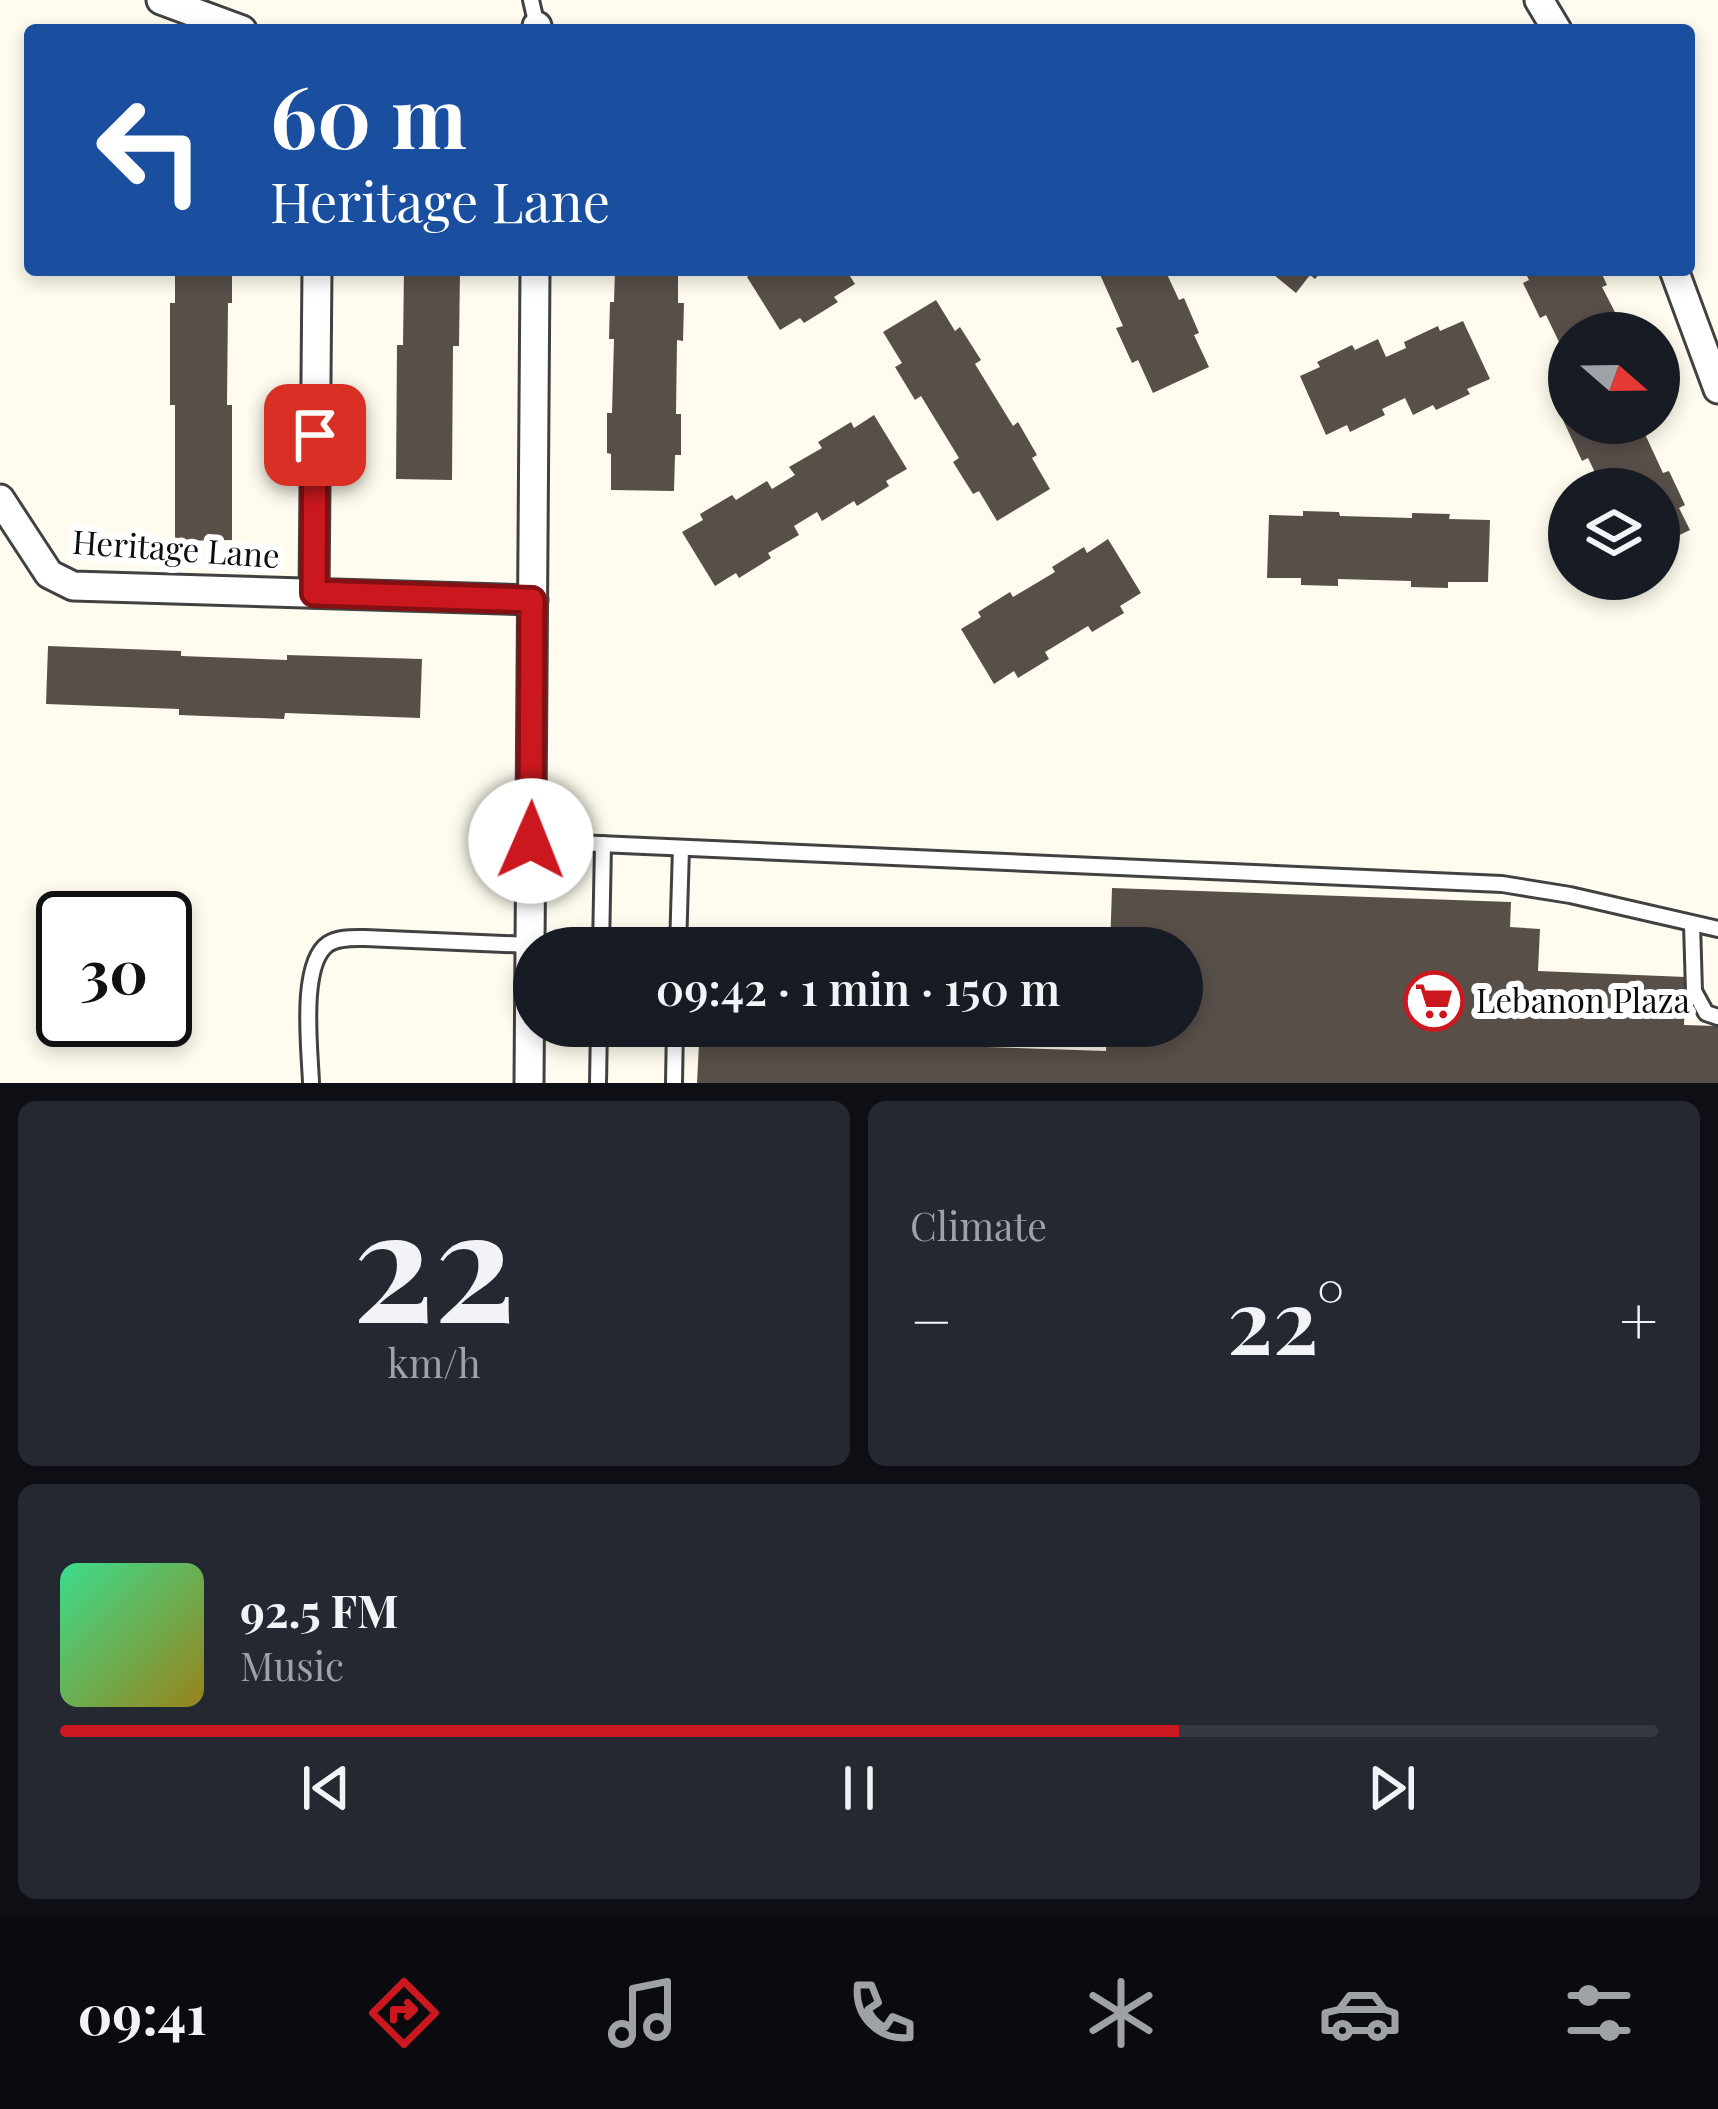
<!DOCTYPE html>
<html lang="en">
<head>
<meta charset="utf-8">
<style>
	body { margin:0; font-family:"Playfair Display",serif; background:#242831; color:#f1f3f6; height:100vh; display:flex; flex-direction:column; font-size:45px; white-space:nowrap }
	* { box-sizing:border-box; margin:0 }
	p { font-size:39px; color:#9ea1a6 }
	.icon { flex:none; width:66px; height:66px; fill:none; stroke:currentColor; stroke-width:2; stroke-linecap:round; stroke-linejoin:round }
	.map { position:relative; height:1083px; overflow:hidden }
	.side { display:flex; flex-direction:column; gap:18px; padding:18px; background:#0d0f14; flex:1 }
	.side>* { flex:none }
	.guide { position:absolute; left:24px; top:24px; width:1671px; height:252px; border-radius:12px; box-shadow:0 6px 18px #0003; background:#1a4fa0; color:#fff; overflow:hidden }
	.needle { width:78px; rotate:110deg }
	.tools { position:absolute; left:1548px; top:312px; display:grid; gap:24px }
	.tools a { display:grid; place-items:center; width:132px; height:132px; border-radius:50%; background:#171b24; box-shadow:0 6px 18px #0003; font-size:60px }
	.speed { position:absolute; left:36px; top:891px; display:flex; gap:24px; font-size:60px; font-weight:700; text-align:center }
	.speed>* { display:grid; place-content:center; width:156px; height:156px; border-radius:50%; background:#171b24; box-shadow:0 6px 18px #0003; line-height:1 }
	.speed .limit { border:6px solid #111; border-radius:18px; background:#fff; color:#111 }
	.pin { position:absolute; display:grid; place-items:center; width:102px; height:102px; color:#fff; margin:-51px; border-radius:24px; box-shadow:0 6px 18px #0006 }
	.me { position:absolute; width:132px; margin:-66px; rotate:1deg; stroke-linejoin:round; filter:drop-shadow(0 0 9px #0008) }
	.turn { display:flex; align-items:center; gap:42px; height:252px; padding:0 48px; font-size:54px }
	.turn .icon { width:156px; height:156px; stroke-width:2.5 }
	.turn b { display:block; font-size:84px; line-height:102px }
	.big { font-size:90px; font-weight:600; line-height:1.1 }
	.side .tile { flex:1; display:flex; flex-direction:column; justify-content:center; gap:18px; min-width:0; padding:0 42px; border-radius:18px; background:#242831 }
	.side .dial { align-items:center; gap:0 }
	.dial b { font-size:156px; line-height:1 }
	.song { display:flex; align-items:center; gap:36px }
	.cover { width:144px; height:144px; border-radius:18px; background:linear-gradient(135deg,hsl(150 70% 55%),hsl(50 70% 35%)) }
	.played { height:12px; border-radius:6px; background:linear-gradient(90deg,#cb181f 70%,#363941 70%) }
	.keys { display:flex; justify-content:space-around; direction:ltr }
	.heat { display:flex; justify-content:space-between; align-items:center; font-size:66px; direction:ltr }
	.side .tiles { flex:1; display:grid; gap:18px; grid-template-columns:1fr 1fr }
	.tile:last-child { grid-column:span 2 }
	.trip { position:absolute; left:513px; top:927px; width:690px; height:120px; border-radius:60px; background:#171b24; box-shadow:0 6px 18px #0003; font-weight:600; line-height:120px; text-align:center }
	.tabs { display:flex; height:192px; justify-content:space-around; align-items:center; background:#090b0e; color:#9ea1a6 }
	.tabs .icon { width:84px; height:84px }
	.tabs .active { color:#cb181f }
	.tabs b { font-size:54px; color:#f1f3f6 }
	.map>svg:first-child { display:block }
	.building { fill:#584f49 }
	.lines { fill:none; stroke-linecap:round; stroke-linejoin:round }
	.service-casing { stroke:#414141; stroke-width:20 }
	.minor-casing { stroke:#414141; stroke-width:33 }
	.service { stroke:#fff; stroke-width:14 }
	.minor { stroke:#fff; stroke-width:27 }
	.route-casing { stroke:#841014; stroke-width:30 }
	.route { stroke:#cb181f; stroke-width:21 }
	.labels { text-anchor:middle; stroke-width:12; stroke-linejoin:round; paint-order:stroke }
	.street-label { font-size:33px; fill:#0e0e0e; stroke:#fff }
	.poi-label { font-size:33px; fill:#0e0e0e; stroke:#fff; text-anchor:start }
</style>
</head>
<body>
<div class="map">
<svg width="1718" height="1083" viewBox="0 0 1718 1083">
	<rect width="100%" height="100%" fill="#fffcef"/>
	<!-- building -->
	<g class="building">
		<path d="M175,270h57v33h-4l-1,102h5v135l-57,1v-136h-5v-102h5z"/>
		<path d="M404,270h56l-1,76h-6l-1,134 -56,-1 1,-134h6z"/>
		<path d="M615,270h63v33h6l-1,38 -6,-1 -1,74h5v41h-6l-1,36 -63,-1v-36l-4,-1v-40h5l2,-74h-5l1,-37h4z"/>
		<path d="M758,270h88l9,14 -21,13 4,5 -34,21 -4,-5 -20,12 -33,-53z"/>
		<path d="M1098,270h67l14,30 5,-2 15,35 -5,2 15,32 -56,26 -15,-33 -6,3 -16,-35 7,-2z"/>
		<path d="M1268,270h55l-8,9 -5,-4 -14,18z"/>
		<path d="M1524,270h76l7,15 -5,2 15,29 -34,17h-14v7l-9,4 -14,-29 -6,3 -17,-35 6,-3z"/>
		<path d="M936,300l19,31 5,-4 21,33 -6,4 38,62 5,-4 19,33 -5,3 18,31 -53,32 -18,-30 -6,3 -20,-32 6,-4 -38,-62 -6,4 -20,-33 7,-4 -19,-31z"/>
		<path d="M1463,321l27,58 -23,10 3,5 -34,16 -3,-5 -20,10 -8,-17 -23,11 3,6 -35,17 -3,-7 -21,10 -26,-59 20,-9 -3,-5 35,-17 3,5 23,-11 8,18 20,-9 -2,-6 34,-16 2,5z"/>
		<path d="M1569,397v26h78l3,6 -6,3 19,41 6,-2 16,34 -6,3 11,22 -31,15v-56h-56l-15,-31 -6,3 -19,-41 6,-3 -8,-16z"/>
		<path d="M874,415l33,54 -21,12 3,5 -32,20 -3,-5 -32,20 -5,-9 -23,14 5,9 -31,18 3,5 -32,20 -3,-5 -21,13 -33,-54 21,-12 -3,-6 32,-19 4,5 31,-19 5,8 23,-14 -6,-8 33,-19 -4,-6 33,-20 3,6z"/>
		<path d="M1303,511l36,1 1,4 72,2v-5l38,1 -1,5 41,1 -2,62h-40v6l-37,-1v-6l-73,-2v7l-37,-1v-7h-34l2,-63 34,1z"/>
		<path d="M1108,539l33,54 -21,13 4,7 -32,19 -4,-6 -43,26 4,7 -31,19 -4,-7 -20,13 -33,-55 20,-12 -3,-5 32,-20 3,5 42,-25 -3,-5 32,-20 3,6z"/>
		<path d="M48,646l133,5v5l106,4v-5l135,4 -2,59 -135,-5 -1,6 -105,-4v-6l-133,-5z"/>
		<path d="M1112,888l399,14 -1,25 30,2 -2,42 148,6 -2,48 34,1v57h-1021l2,-39 96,3 1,-21h130l-1,19 181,6 1,-25h75v-78h-72z"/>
	</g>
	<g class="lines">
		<defs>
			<g id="service">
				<path d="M531,0l6,26"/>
				<path d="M531,841l971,43 68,11 148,34"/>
				<path d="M1692,924l2,67 12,22 12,4"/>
				<path d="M601,948l2,-104"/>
				<path d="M678,948l3,-100"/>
				<path d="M311,1083c-1,-32 -12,-119 17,-139 10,-7 26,-6 37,-6l165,7"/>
				<path d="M598,1083l1,-57"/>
				<path d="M674,1083l1,-57"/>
			</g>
			<g id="minor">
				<path d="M161,0l81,30"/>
				<path d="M1539,0l18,30"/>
				<path d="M537,30v-4"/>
				<path d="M1674,270l44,119"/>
				<path d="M0,499l49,75 24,12 460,14"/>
				<path d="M314,593l3,-323"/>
				<path d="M529,1083l6,-813"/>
			</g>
		</defs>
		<!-- service casing -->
		<use href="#service" class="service-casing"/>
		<!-- minor casing -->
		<use href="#minor" class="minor-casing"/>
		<!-- service -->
		<use href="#service" class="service"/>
		<!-- minor -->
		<use href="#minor" class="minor"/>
	</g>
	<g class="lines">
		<defs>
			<path id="route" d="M315,435l-1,158 218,7 -1,241"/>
		</defs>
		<!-- route casing -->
		<use href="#route" class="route-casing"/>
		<!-- route -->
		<use href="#route" class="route"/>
	</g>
	<!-- icons -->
	<defs>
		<symbol id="supermarket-ring" viewBox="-11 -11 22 22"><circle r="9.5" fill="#fff" stroke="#cb181f" stroke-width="1.5"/><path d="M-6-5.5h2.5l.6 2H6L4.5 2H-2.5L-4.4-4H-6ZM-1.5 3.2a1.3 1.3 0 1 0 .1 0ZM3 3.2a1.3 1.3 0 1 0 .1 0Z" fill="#cb181f"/></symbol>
	</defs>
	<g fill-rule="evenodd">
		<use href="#supermarket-ring" x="1401" y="968" width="66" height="66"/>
	</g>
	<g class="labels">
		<!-- street labels -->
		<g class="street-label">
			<text transform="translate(176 549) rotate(4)" y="12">Heritage Lane</text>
		</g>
		<!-- poi labels -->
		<g class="poi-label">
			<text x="1476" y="1013">Lebanon Plaza</text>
		</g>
	</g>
</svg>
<div class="tools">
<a><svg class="needle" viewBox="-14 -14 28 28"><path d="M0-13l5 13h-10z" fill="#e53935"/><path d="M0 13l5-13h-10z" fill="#9ea1a6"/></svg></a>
<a><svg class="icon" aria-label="layers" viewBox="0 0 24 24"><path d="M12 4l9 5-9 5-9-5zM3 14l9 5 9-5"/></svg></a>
</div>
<div class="speed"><div class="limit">30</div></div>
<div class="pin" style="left:315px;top:435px;background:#d93025"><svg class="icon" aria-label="arrive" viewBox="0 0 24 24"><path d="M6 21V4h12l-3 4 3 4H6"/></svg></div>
<svg class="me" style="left:531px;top:841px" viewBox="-20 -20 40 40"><circle r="19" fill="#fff"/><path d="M0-13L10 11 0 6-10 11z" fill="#cb181f"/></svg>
<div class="trip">09:42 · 1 min · 150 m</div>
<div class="guide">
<div class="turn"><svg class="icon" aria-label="left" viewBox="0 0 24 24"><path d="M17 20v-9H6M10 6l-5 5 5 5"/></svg><div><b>60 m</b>Heritage Lane</div></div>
</div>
</div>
<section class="side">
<div class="tiles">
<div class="tile dial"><b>22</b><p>km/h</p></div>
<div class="tile"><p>Climate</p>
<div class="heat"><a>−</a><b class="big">22°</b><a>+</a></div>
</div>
<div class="tile">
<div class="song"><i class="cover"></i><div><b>92.5 FM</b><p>Music</p></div></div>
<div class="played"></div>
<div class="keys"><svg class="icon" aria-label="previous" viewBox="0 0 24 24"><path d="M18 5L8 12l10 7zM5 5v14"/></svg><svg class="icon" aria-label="pause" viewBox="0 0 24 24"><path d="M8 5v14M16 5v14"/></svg><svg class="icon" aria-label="next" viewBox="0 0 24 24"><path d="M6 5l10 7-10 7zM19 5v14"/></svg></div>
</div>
</div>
</section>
<nav class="tabs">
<b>09:41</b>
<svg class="icon active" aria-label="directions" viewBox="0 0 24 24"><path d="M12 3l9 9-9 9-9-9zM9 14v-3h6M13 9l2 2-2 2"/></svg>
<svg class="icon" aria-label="music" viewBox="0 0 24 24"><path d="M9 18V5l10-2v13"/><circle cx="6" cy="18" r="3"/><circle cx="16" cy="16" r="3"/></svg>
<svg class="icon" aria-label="phone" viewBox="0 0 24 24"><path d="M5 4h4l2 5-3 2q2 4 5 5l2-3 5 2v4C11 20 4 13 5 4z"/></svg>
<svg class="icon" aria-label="climate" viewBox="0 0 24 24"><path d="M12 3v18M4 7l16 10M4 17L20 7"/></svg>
<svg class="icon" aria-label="car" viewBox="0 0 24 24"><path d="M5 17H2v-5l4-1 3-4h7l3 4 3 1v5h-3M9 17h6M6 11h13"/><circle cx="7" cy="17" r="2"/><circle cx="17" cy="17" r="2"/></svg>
<svg class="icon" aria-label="filters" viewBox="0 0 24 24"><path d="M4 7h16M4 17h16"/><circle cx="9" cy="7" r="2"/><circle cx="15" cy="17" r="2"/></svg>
</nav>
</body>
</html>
